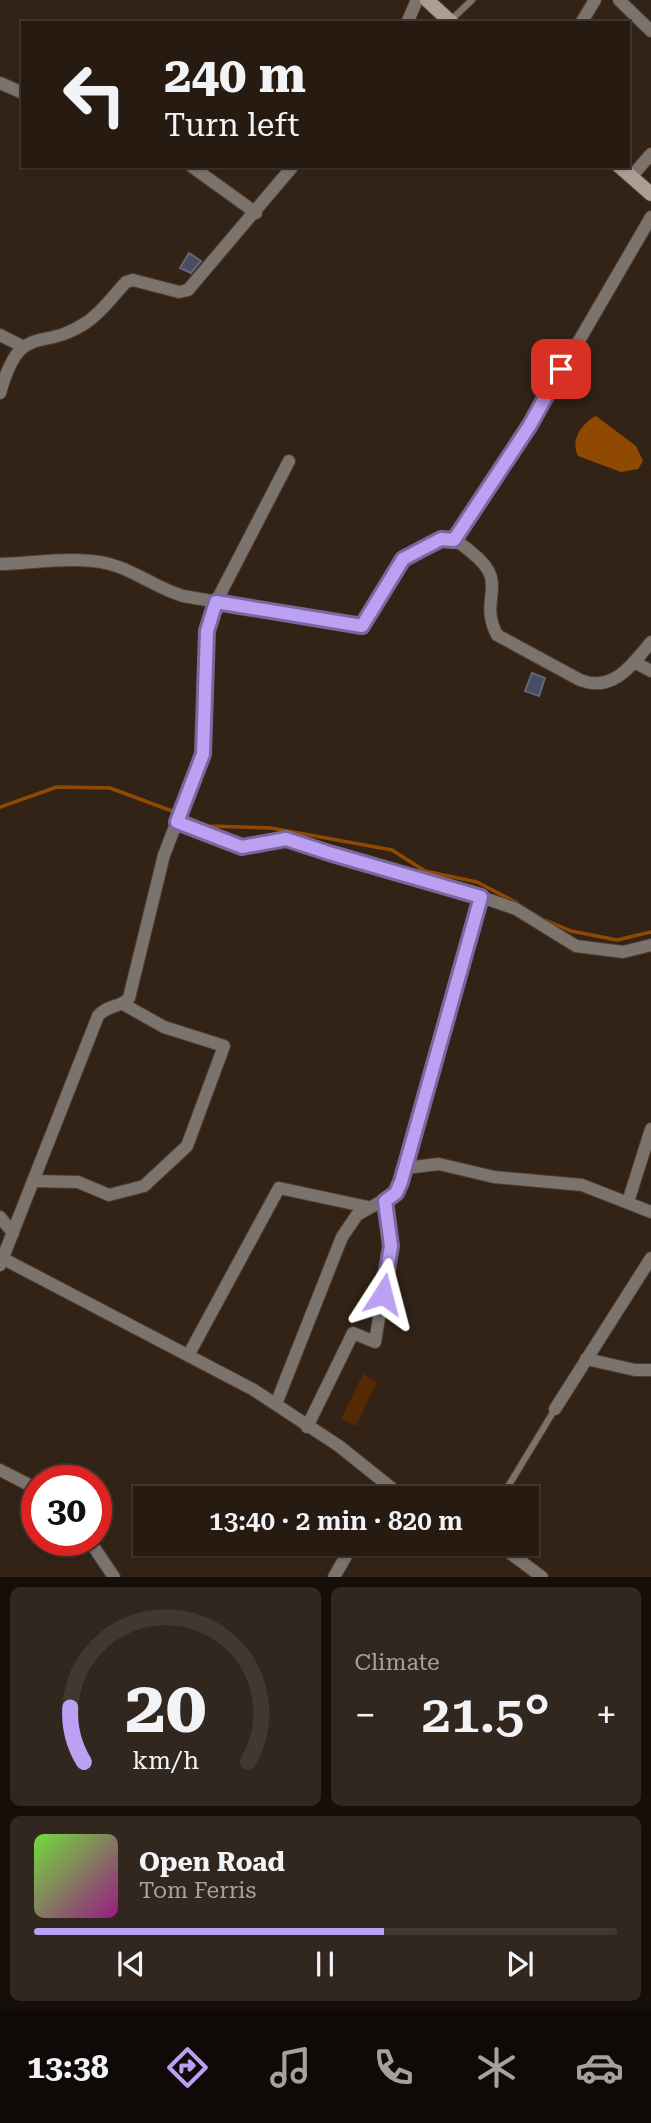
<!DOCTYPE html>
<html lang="en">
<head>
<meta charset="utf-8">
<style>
	body { margin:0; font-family:"Roboto Serif",serif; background:#32271f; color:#f1f3f6; height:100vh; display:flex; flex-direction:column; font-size:26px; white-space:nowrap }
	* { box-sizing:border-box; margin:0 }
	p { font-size:23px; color:#a4a19f }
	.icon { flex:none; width:38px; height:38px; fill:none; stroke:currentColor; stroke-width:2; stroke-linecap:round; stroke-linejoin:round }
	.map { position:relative; height:1577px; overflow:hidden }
	.details { display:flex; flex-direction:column; gap:10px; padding:10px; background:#150e09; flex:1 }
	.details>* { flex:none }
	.guide { position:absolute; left:21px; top:21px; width:609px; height:147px; border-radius:0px; box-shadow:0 2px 5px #0004,0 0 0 2px #423831; background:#261a11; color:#f1f3f6; overflow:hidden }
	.speed { position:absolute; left:21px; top:1465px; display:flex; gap:14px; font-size:35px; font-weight:700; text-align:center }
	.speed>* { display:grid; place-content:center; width:91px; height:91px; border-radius:50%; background:#261a11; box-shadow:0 2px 5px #0004,0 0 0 2px #423831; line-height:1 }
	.speed .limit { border:10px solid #d22; background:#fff; color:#111 }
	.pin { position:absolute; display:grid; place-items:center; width:60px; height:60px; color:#fff; margin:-30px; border-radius:14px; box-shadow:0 4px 10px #0006 }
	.me { position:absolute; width:77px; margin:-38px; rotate:9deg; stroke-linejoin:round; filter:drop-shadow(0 0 5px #0008) }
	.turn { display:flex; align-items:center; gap:24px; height:147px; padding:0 28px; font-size:32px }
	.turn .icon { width:91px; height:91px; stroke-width:2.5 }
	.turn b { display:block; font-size:49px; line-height:60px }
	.big { font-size:52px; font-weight:600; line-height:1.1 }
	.details .tile { flex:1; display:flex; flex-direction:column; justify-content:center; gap:10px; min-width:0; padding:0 24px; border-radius:10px; background:#32271f }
	.details .dial { align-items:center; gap:0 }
	.dial svg { height:182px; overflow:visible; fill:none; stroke:#423831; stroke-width:7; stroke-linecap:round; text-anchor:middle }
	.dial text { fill:#f1f3f6; stroke:none }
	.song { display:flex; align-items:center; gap:21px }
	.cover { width:84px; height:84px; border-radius:10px; background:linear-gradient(135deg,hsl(100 70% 55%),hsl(310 70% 35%)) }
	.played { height:7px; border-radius:4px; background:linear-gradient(90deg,#bca0f2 60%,#423831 60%) }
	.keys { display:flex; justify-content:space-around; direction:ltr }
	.heat { display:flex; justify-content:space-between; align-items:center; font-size:38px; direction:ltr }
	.details .tiles { flex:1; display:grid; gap:10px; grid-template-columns:1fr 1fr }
	.tile:last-child { grid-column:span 2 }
	.trip { position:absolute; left:133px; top:1486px; width:406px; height:70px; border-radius:0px; background:#261a11; box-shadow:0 2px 5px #0004,0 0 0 2px #423831; font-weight:600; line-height:70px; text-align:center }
	.tabs { display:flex; height:112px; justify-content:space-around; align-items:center; background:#0f0a07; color:#a4a19f }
	.tabs .icon { width:49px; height:49px }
	.tabs .on { color:#bca0f2 }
	.tabs b { font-size:32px; color:#f1f3f6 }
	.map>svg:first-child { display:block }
	.green { fill:#542a04 }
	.water { fill:#8f4900 }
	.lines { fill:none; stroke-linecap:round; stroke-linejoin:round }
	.stream { stroke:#8f4900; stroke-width:3.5 }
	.building { fill:#494d61; stroke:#62667a; stroke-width:2 }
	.service-casing { stroke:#4d3e33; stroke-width:8 }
	.minor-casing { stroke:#4d3e33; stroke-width:14 }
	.secondary-casing { stroke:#4d3e33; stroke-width:16 }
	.service { stroke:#7c736d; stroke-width:6 }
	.minor { stroke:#7c736d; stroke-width:12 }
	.secondary { stroke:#ad9e95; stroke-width:14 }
	.route-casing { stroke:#7a689d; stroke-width:18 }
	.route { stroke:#bca0f2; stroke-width:12 }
</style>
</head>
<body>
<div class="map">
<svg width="651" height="1577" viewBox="0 0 651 1577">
	<rect width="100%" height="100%" fill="#332317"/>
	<!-- green -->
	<path class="green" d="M363,1374l14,8 -21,44 -15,-7z"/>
	<!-- water -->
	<path class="water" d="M596,416l40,30 7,15 -5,8 -17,3 -43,-16c-8,-16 3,-32 18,-40z"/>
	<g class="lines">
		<!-- stream -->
		<g class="stream">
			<path d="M0,807l57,-20 53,1 62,23"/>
			<path d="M189,818l19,8 63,2 121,22 33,21 52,11 40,21"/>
			<path d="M545,920l26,11 46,9 34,-8"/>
		</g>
	</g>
	<!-- building -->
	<g class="building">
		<path d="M189,253l12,8 -10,12 -11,-5z"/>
		<path d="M532,673l13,5 -6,18 -14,-5z"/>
	</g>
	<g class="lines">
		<defs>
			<g id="service">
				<path d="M451,20l21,-20"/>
				<path d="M501,1498l54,-89"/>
			</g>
			<g id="minor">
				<path d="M619,0l32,31"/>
				<path d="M407,23l10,-23"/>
				<path d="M581,23l14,-23"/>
				<path d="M0,83l23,10"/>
				<path d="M191,166l65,47"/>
				<path d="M631,177l20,-23"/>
				<path d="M0,335l22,11"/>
				<path d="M0,393c21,-74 40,-39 87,-71 15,-10 26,-26 39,-40l7,-2 46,12 9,-2 105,-124"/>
				<path d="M454,540l76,-115 121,-208"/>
				<path d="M0,564c37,-1 84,-10 119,3 22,8 40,22 64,29l175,30 9,-5 36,-62 44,-20c10,1 17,7 24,13 41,32 6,45 26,83l83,45c33,13 52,-15 71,-38"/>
				<path d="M634,662l17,9"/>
				<path d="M177,822l65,25 44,-8 43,14 152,44 -80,285 -5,11 -39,22 -15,22 -66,167"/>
				<path d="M481,897l35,12 60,37 47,6 28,-7"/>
				<path d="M405,1168l34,-4 55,13 88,8 69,27"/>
				<path d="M33,1181l45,1 31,13 35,-9 43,-40 37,-100 -60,-19 -41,-23"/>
				<path d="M628,1202l23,-73"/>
				<path d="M0,1217l13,16"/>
				<path d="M0,1257l254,133 85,56 65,52"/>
				<path d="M0,1265l98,-249c10,-12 23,-8 31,-18l35,-143 39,-101 4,-123 9,-29 73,-141"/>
				<path d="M189,1354l90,-166 89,19"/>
				<path d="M586,1359l49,11h16"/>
				<path d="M555,1409l96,-151"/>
				<path d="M307,1427l46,-94 22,9 16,-96 -6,-45"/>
				<path d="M0,1470l37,19"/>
				<path d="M378,1498l8,-14"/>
				<path d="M89,1540l25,37"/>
				<path d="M485,1544l21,6 36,27"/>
				<path d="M334,1577l19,-33"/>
			</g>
			<g id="secondary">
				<path d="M427,0l25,23"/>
				<path d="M619,166l32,28"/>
			</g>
		</defs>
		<!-- service casing -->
		<use href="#service" class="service-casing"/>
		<!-- minor casing -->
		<use href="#minor" class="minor-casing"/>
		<!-- secondary casing -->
		<use href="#secondary" class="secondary-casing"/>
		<!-- service -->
		<use href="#service" class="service"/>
		<!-- minor -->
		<use href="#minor" class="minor"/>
		<!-- secondary -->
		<use href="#secondary" class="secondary"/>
	</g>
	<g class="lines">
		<defs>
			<path id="route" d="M383,1294l8,-48 -6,-45 11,-8 5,-11 80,-285 -152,-44 -43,-14 -44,8 -65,-25 26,-68 4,-123 9,-29 146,24 41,-67 38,-20 13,1 76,-115 31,-56"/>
		</defs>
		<!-- route casing -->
		<use href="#route" class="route-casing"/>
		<!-- route -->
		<use href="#route" class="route"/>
	</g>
</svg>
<div class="speed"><div class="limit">30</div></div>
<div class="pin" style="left:561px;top:369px;background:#d93025"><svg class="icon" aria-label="arrive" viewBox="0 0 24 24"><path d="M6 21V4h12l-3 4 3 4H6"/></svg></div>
<svg class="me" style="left:383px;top:1294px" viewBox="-20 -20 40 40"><path d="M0-17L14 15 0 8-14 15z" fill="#bca0f2" stroke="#fff" stroke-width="4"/></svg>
<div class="trip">13:40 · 2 min · 820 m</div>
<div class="guide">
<div class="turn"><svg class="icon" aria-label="left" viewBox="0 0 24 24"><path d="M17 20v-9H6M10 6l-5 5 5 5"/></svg><div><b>240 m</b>Turn left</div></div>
</div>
</div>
<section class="details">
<div class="tiles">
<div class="tile dial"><svg viewBox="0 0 100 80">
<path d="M14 69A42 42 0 1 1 86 69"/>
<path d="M14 69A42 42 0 0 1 8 45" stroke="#bca0f2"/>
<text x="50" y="56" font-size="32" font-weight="700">20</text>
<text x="50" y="72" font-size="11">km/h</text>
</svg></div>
<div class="tile"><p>Climate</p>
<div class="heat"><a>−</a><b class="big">21.5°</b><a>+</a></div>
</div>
<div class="tile">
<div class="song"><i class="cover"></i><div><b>Open Road</b><p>Tom Ferris</p></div></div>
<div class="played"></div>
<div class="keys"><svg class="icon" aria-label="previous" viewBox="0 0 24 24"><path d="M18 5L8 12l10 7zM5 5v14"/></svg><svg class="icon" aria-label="pause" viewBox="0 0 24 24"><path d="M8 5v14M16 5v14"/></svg><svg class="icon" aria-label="next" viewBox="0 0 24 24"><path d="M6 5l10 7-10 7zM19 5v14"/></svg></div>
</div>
</div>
</section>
<nav class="tabs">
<b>13:38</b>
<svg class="icon on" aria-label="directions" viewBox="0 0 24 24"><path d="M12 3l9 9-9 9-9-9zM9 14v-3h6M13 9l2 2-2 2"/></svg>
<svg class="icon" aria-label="music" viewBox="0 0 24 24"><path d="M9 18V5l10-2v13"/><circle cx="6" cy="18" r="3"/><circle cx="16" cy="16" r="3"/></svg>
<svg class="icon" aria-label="phone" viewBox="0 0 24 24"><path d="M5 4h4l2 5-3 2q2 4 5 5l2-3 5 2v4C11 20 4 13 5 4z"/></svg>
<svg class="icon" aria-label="climate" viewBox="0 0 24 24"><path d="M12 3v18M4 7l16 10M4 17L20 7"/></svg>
<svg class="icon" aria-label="car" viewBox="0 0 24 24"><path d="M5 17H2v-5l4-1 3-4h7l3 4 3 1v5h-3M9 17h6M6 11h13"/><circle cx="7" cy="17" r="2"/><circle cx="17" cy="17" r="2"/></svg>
</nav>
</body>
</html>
